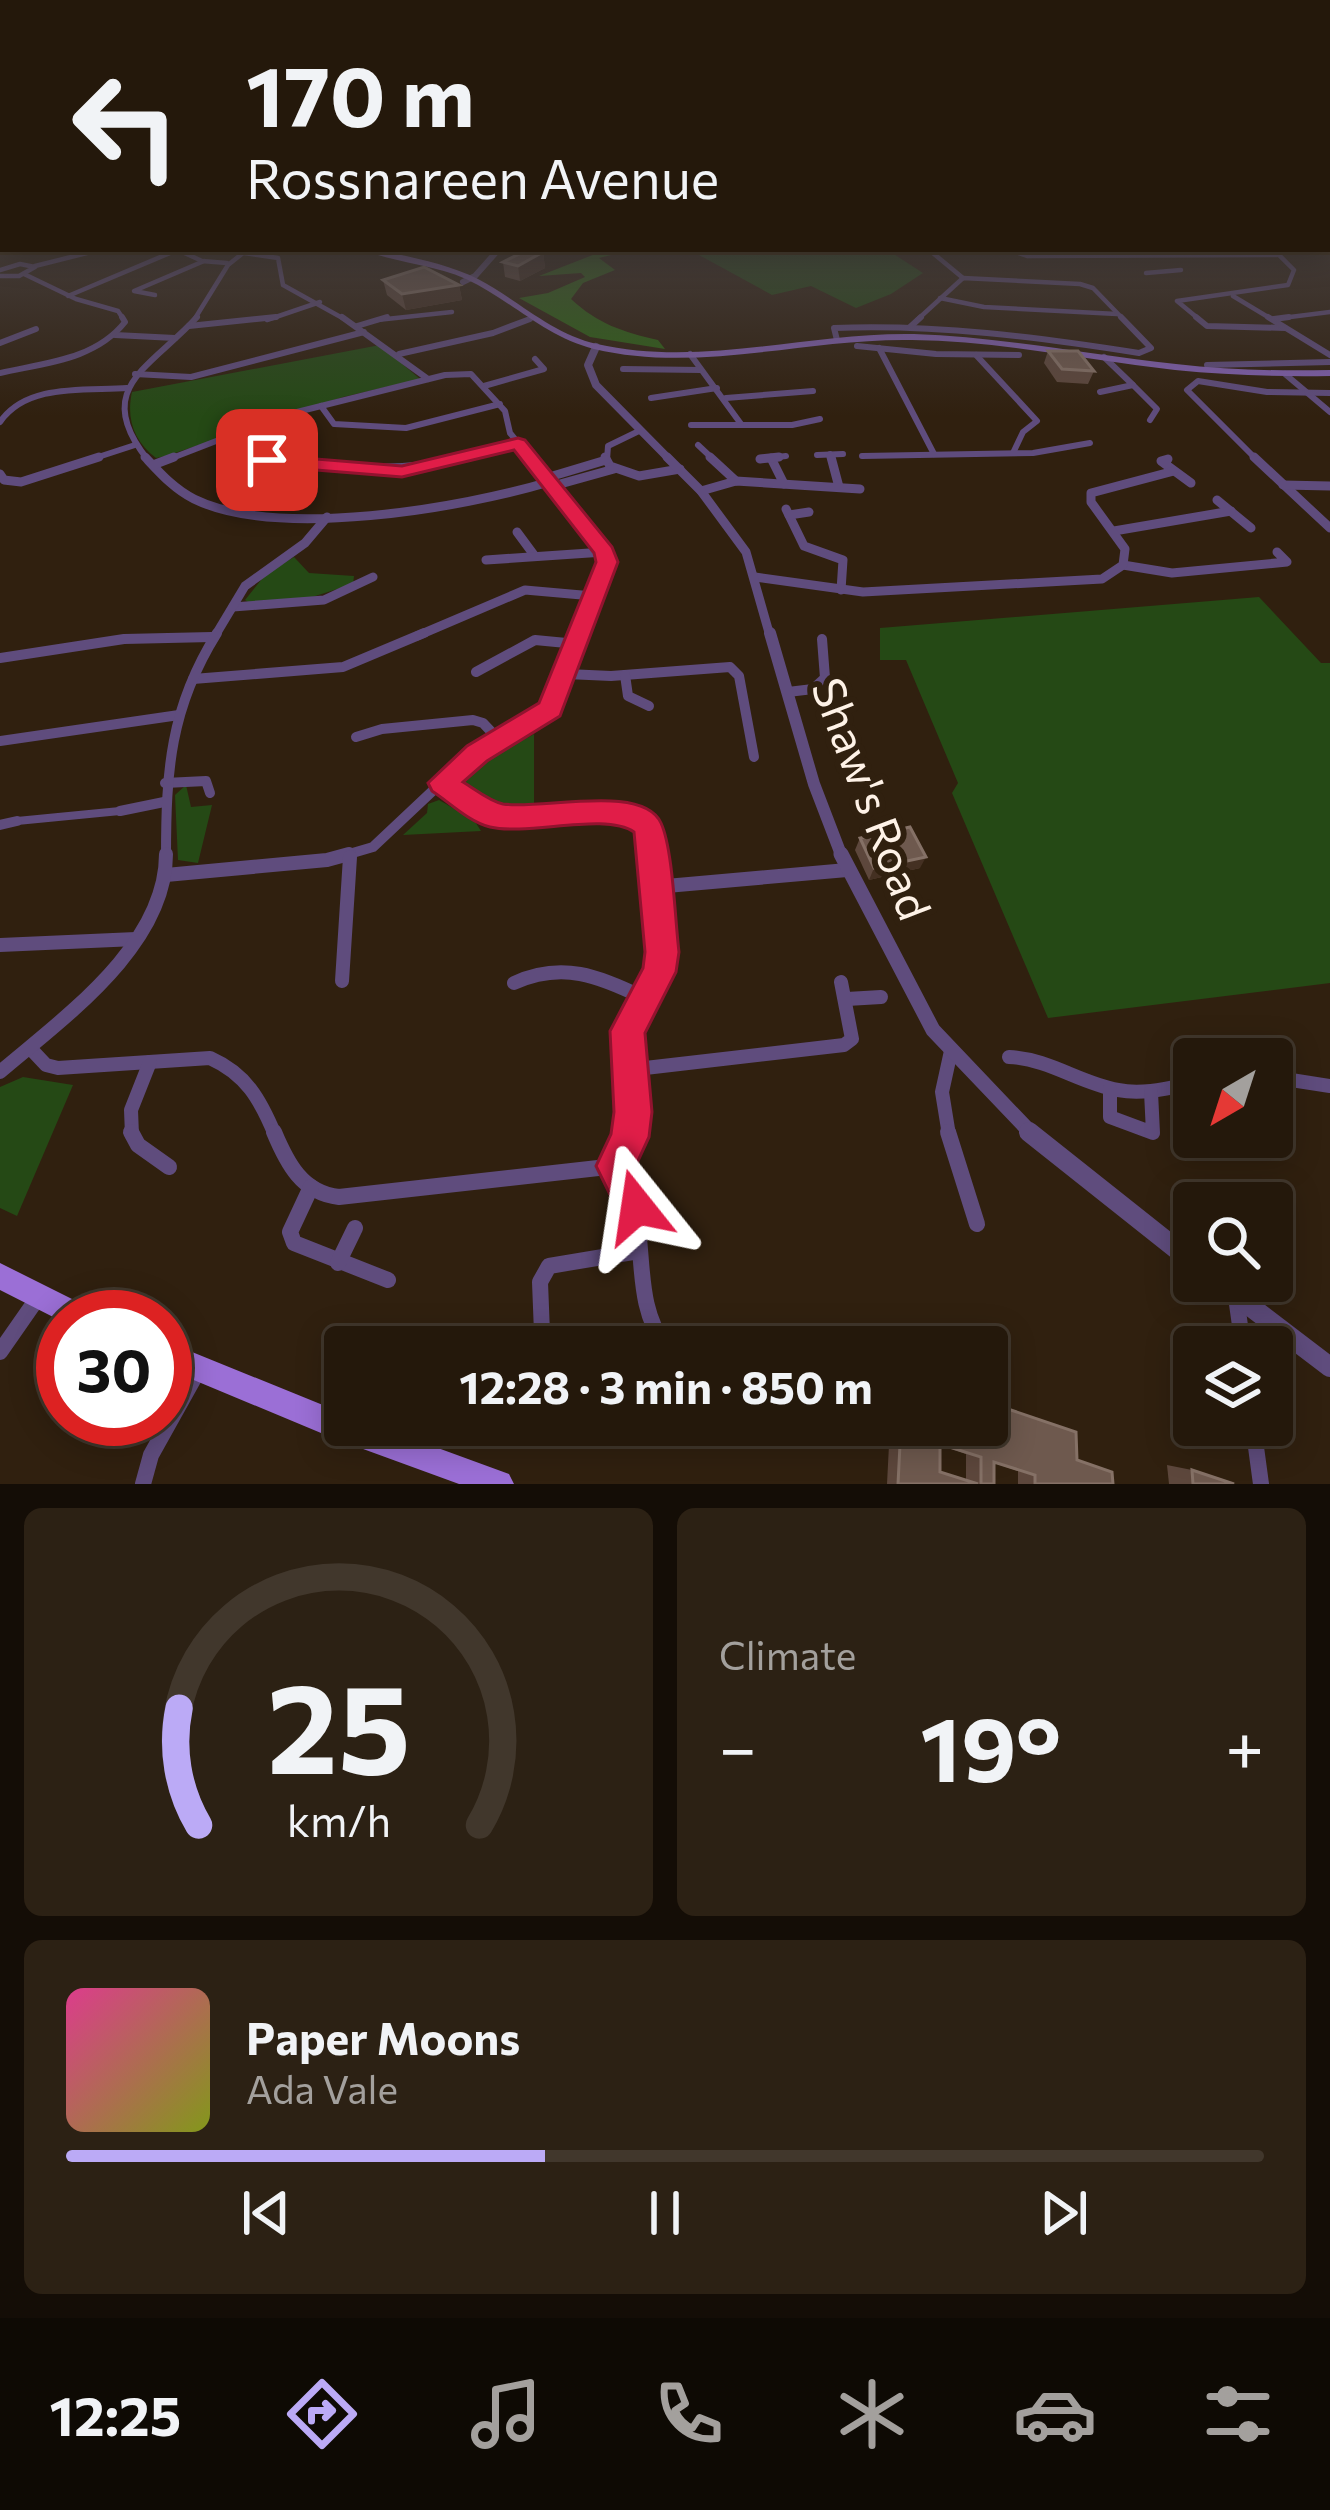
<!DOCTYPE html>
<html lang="en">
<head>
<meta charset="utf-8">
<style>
	body { margin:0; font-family:Commissioner,sans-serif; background:#2c2114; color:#f1f3f6; height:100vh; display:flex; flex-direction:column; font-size:45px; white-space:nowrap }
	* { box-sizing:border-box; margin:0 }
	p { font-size:39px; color:#a3a09d }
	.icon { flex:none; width:66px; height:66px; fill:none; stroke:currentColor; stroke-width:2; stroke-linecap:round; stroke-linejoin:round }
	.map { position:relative; height:1484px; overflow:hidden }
	.drawer { display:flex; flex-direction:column; gap:24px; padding:24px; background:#140d06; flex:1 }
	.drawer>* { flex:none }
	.hud { position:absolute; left:0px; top:0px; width:1332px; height:252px; box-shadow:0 6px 30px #0003,0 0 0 3px #41372c; background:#24180b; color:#f1f3f6; overflow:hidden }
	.needle { width:78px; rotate:219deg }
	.tools { position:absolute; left:1173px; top:1038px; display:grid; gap:24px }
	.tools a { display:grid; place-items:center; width:120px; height:120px; border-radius:12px; background:#24180b; box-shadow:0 6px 30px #0003,0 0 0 3px #41372c; font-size:60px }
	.speed { position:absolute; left:36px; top:1290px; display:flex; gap:24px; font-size:60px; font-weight:700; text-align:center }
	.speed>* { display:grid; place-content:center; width:156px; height:156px; border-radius:50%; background:#24180b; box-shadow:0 6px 30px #0003,0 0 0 3px #41372c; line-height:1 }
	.speed .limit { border:18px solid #d22; background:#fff; color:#111 }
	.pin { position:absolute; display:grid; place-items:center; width:102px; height:102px; color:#fff; margin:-51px; border-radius:24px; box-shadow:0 6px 18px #0006 }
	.me { position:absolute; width:132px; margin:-66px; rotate:345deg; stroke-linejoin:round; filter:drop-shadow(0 0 9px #0008) }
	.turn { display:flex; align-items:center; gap:42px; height:252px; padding:0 48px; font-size:54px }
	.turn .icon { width:156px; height:156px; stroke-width:2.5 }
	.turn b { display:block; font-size:84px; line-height:102px }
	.big { font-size:90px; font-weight:700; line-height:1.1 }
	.drawer .tile { flex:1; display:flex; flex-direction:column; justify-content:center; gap:18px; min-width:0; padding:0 42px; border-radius:18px; background:#2c2114 }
	.drawer .dial { align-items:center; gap:0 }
	.dial svg { height:312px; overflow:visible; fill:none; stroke:#41372c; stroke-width:7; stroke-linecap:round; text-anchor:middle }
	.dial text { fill:#f1f3f6; stroke:none }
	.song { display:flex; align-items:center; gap:36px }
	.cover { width:144px; height:144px; border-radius:18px; background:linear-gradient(135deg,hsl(330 70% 55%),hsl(70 70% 35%)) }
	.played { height:12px; border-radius:6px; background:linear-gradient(90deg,#bbaaf6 40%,#41372c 40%) }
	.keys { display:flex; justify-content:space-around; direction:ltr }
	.heat { display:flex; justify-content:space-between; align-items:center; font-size:66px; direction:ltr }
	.drawer .tiles { flex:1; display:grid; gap:24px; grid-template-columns:1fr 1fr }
	.tile:last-child { grid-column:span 2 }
	.trip { position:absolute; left:324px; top:1326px; width:684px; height:120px; border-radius:12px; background:#24180b; box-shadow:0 6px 30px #0003,0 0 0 3px #41372c; font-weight:700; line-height:120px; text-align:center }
	.tab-bar { display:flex; height:192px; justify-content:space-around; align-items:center; background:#0e0a04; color:#a3a09d }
	.tab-bar .icon { width:84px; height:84px }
	.tab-bar .on { color:#bbaaf6 }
	.tab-bar b { font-size:54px; color:#f1f3f6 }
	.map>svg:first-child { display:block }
	.green { fill:#254915 }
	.forest { fill:#2e6214 }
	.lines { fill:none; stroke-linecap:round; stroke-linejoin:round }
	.pedestrian { stroke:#5f4c7d; stroke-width:8 }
	.minor-far5 { stroke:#5f4c7d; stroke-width:4.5 }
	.minor-far4 { stroke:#5f4c7d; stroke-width:6 }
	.minor-far3 { stroke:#5f4c7d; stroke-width:9 }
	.minor-far2 { stroke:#5f4c7d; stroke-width:10 }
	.minor-far1 { stroke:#5f4c7d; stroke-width:14 }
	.minor { stroke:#5f4c7d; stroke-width:16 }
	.tertiary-far5 { stroke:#5f4c7d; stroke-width:6 }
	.tertiary-far4 { stroke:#5f4c7d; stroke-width:8 }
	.tertiary-far3 { stroke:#5f4c7d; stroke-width:9 }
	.tertiary-far2 { stroke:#5f4c7d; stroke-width:12 }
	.tertiary-far1 { stroke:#5f4c7d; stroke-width:15 }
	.tertiary { stroke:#5f4c7d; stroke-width:20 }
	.secondary { fill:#8160af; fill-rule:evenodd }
	.primary { fill:#9b6fd6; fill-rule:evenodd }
	.wall { fill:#5d473c; fill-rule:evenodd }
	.shaded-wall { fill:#443022 }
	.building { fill:#6e594e; stroke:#857166; stroke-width:3 }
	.route { fill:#e11d48; stroke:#92132f; stroke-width:3 }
	.labels { text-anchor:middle; stroke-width:12; stroke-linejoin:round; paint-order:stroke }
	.street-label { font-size:45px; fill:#fef2e7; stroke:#30200f }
</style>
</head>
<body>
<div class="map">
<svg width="1330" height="1484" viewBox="0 0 1330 1484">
	<rect width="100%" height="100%" fill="#30200f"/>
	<!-- green -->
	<g class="green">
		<path d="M688,249h198l37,24 -32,21 -35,14 -45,-22 -39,9z"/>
		<path d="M380,345l40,34 -77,18 -177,59 -10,2c-22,-17 -30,-39 -24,-66z"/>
		<path d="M294,557l15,16 45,3 -1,8 -47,15 -55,5 -6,-4 20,-25z"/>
		<path d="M1259,597l62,66h9v320l-282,35 -96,-225 6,-10 -52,-123h-26v-32z"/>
		<path d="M534,734v74l-42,1 -35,-20 -2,-10c26,-20 50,-29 79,-45z"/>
		<path d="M186,785l5,22 21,-2 -14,58 -20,-3 -3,-65z"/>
		<path d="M439,800l35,20 7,11 -78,4 24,-22 1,-9z"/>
		<path d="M23,1077l50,8 -56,131 -17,-8v-121z"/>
	</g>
	<!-- forest -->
	<path class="forest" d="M608,249h27l-36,9 16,12 -32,13 -12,16c27,25 52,33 87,41l7,9 -75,-12 -71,-39 29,-5 37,-16 -4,-4 -42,3z"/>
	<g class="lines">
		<!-- pedestrian -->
		<path class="pedestrian" d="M17,821l103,-10"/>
		<!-- minor-far5 -->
		<g class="minor-far5">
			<path d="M176,249l26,12 25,2"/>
			<path d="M928,249l35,29"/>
			<path d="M1007,249l20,7 250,-1"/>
			<path d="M0,251l8,-2"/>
			<path d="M244,253l34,5 5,27 63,35"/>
			<path d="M35,266l68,-17"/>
			<path d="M0,270l20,-6 15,3 -16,9h-19"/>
			<path d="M1146,273l35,-3"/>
			<path d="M24,274l52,25 42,12 6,9"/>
			<path d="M155,295l-21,-4 70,-30"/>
			<path d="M68,296l109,-46"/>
			<path d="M1233,296l40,24"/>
			<path d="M940,298l44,9 133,7"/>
			<path d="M1274,319l56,-7"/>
			<path d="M194,320l34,-55 20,-16"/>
			<path d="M267,320l53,-18"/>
			<path d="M377,320l75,-8"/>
			<path d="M917,320l46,-42 117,6 13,4 31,32"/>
			<path d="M1200,320l-23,-19 111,-16 6,-15 -21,-21"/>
		</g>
		<!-- minor-far4 -->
		<g class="minor-far4">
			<path d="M342,317l86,62"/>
			<path d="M1196,317l11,9 78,2"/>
			<path d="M1268,317l62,38"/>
			<path d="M1274,319l15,-2"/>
			<path d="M189,326l87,-9"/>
			<path d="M357,326l30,-9"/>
			<path d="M910,327l11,-10"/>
			<path d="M115,335l60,3"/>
			<path d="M837,340l-3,-12c102,-4 204,9 305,25l12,-5 -30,-31"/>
			<path d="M0,343l36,-14"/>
			<path d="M857,346l79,8 83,1"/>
			<path d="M879,348l55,106"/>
			<path d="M399,354l94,-21 37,-14"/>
			<path d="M690,354l51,70"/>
			<path d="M976,355l61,66 -14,11 -10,21"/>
			<path d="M1207,365l123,-3"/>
			<path d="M623,369l78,1"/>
			<path d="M0,373c44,-10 95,-13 125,-51l-3,-5"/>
			<path d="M135,374l56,3 173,-45"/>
			<path d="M1285,374l45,38"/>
			<path d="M1133,385l24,24 -7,11"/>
			<path d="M484,386l60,-17 -9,-10"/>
			<path d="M1100,392l33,-7 -29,-28"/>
			<path d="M651,398l66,-10"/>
			<path d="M726,398l87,-7"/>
			<path d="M321,406l13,18 72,4 94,-24"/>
			<path d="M0,422c27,-39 85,-31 127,-34"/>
			<path d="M691,425h101l28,-6"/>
			<path d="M231,434l40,26"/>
			<path d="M698,445l16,15"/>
			<path d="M830,454l2,6"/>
			<path d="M817,455l26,-1"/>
			<path d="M862,456l171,-3 57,-10"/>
			<path d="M760,459l26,-3"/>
			<path d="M89,460l46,-15"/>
			<path d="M148,460c-58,-72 4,-93 49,-143"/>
			<path d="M167,460l114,-44 164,-41 26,-1 34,37 5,22 22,27"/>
			<path d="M459,460l59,-16"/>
			<path d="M607,460l1,-14 33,-16"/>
			<path d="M1257,460l-70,-70 11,-9 69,11 63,1"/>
		</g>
		<!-- minor-far3 -->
		<g class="minor-far3">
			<path d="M145,457c15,16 29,32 49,42 84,41 268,9 355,-17"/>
			<path d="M266,457l10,6c67,5 128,11 194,-6"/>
			<path d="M529,457l71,88 7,16 -29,75"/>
			<path d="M605,457l5,9 29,10 41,-7"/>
			<path d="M710,457l26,24"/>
			<path d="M831,457l8,30"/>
			<path d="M1254,457l76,71"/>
			<path d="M771,458l13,26"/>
			<path d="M760,459l19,-2"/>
			<path d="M1168,459l-7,2 30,22"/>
			<path d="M153,465l21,-8"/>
			<path d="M0,474l4,6 17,2 78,-25"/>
			<path d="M546,478l60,-18"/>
			<path d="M1283,485l47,1"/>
			<path d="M553,486l61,-17"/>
			<path d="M701,491l35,-10 124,8"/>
			<path d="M1217,500l34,28"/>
			<path d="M786,509l18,37 39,14 -2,30"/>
			<path d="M789,515l20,-3"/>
			<path d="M1114,531l117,-20"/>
			<path d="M517,532l17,23"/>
			<path d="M486,560l118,-8"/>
			<path d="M1123,565l49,8 115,-11 -10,-10"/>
			<path d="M755,577l108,15 239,-13 21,-14 2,-16 -34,-47v-9l83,-22"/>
			<path d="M233,607l91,-7 49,-23"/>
			<path d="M215,636l30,-50 60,-43 22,-26"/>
			<path d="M417,636l108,-46 68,6"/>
		</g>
		<!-- minor-far2 -->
		<g class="minor-far2">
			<path d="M0,658l124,-19 88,-2"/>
			<path d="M476,672l59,-32 42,4"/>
			<path d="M567,674l44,2 119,-9 9,9 15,81"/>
			<path d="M625,675l3,21 21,10"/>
			<path d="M193,679l150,-12 81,-34"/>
			<path d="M788,692l25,-3 12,-11 -3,-39"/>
			<path d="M356,737l26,-8 91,-9 10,3 17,18"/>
			<path d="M0,741l179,-26"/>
			<path d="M165,783l41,-2 4,12"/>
			<path d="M442,783c15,11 30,26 48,32 52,17 109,-22 158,12l3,30"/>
			<path d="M120,811l44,-9"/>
			<path d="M0,825l17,-4"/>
			<path d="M166,857c0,-86 4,-149 51,-224"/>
			<path d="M339,857l34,-10 85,-80 92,-58 29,-76"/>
		</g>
		<!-- minor-far1 -->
		<g class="minor-far1">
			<path d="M166,875l161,-15 22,-6"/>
			<path d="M655,887l192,-17"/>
			<path d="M0,945l136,-6"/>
			<path d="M342,981l8,-124"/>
			<path d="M514,983c48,-22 85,-7 130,15"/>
			<path d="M847,999l34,-2"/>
			<path d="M30,1048l16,17 12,3 152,-10c36,16 50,41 65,77"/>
			<path d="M1009,1057c41,2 70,26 109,33 25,5 51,-2 76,-7"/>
			<path d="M628,1070l216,-25 8,-6 -11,-57"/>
			<path d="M0,1072c63,-54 166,-126 166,-218"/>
			<path d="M1272,1077l58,9"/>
			<path d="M1110,1089v28l43,16 -2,-41"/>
			<path d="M132,1135l-1,-25 19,-48"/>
			<path d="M628,1135l-4,-88 38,-96 -11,-97"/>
			<path d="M949,1135l-7,-43 9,-41"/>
		</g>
		<!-- minor -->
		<g class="minor">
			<path d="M131,1132l7,13 31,22"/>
			<path d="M274,1132c13,31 28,61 65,65l277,-31 13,-34"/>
			<path d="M948,1132l29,92"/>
			<path d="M616,1166c40,56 9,127 50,181h9"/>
			<path d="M311,1187l-21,45 4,11 94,37"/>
			<path d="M338,1263l17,-35"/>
			<path d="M1236,1297l7,50"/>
			<path d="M542,1333l-2,-51 9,-16 90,-15"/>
			<path d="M699,1347h43"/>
			<path d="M0,1352l39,-56"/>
			<path d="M1253,1425l8,59"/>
			<path d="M143,1484l8,-29 48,-86"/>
		</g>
		<!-- tertiary-far5 -->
		<path class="tertiary-far5" d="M463,282l12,-6 24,-27"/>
		<!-- tertiary-far4 -->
		<path class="tertiary-far4" d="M596,347l-8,18 8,20 74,75"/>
		<!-- tertiary-far3 -->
		<path class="tertiary-far3" d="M667,457l34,34 45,61 24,84"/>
		<!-- tertiary-far2 -->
		<path class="tertiary-far2" d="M770,633l44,151 28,73"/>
		<!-- tertiary-far1 -->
		<path class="tertiary-far1" d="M841,854l92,176 100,105"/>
		<!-- tertiary -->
		<g class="tertiary">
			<path d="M1029,1132l165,131"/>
			<path d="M1217,1281l113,86"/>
		</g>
		<!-- secondary -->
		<path class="secondary" d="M361,249h13c35,8 72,14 104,30 40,21 74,55 119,65 105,24 212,-12 317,-10 88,3 175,21 262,30 51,6 102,7 154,6v6c-52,1 -103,-1 -155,-6 -88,-10 -175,-29 -263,-30 -106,-2 -213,34 -318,9 -49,-12 -83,-49 -128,-70 -33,-15 -72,-16 -105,-30z"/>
		<!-- primary -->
		<g class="primary">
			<path d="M0,1263l90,45 4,9h-31v5l-63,-32z"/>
			<path d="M165,1341l180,73v11h30l134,49 5,10h-55l-126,-46 -168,-70z"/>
		</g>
	</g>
	<!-- wall -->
	<g class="wall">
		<path d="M543,252l2,16 -25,13 -15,-4 -2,-15z"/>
		<path d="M383,280l76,5 3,15 -56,10 -19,-15z"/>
		<path d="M1048,351l46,20 -6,13 -31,-2 -13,-19z"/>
		<path d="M860,838l60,30 -51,12 -14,-30z"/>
		<path d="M890,1425h97l90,35 36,24h-95v-13l-24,-8v21h-107zM940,1445l26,9v26l-26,-8z"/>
		<path d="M1167,1465l25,5 42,14h-65z"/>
	</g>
	<!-- shaded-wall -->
	<g class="shaded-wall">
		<path d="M543,252l2,16 -25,13 -2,-15z"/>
		<path d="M459,285l3,15 -56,10 -4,-16z"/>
		<path d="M926,857l-6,11 -51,12 5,-12z"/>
	</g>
	<!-- building -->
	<g class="building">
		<path d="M529,249l14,3 -25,14 -15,-4z"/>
		<path d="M424,267l35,18 -57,9 -19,-14z"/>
		<path d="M1048,351h30l16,20 -32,-2z"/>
		<path d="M910,827l16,30 -52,11 -14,-30z"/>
		<path d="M987,1402l89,30 1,28 35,12 1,12h-78v-9l-41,-13v22h-13v-27l-41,-13v28l38,12h-80l3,-59h86z"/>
		<path d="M1192,1470l42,14h-41z"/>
	</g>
	<!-- sky -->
	<linearGradient id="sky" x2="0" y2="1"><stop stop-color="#1a1208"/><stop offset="0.5" stop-color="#484242"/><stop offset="1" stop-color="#484242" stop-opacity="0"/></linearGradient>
	<rect width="1330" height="416" fill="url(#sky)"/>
	<!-- route -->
	<path class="route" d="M518,438l7,2 87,107 6,15 -58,154 -73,45 -24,21c12,7 26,19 40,22 38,6 140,-21 158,19 12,26 14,97 18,129l-3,20 -31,61 7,79 -3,25 -12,26 20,44 -6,14 -14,6 -14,-6 -27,-55 15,-32 3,-22 -4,-81 33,-63 2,-16 -11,-120c-29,-20 -105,4 -144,-5 -21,-5 -41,-25 -58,-36l-4,-8 39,-37 72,-43 57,-141 -2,-9 -80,-103 -112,27 -135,-11 -10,-6 10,-5 135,11z"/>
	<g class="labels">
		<!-- street labels -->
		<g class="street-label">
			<text transform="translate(871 799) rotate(69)" y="16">Shaw's Road</text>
		</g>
	</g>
</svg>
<div class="tools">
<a><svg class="needle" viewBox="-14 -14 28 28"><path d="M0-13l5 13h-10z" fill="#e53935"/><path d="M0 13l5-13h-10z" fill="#a3a09d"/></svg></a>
<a><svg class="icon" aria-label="search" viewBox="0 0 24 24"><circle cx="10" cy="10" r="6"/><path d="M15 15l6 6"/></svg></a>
<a><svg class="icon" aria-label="layers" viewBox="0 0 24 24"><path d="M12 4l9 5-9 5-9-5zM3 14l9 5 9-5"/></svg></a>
</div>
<div class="speed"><div class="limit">30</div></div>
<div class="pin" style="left:267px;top:460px;background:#d93025"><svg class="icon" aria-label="arrive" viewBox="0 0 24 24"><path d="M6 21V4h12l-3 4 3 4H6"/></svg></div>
<svg class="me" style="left:637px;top:1207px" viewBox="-20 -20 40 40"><path d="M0-17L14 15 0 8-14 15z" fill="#e11d48" stroke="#fff" stroke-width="4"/></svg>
<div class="trip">12:28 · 3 min · 850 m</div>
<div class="hud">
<div class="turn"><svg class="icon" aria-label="left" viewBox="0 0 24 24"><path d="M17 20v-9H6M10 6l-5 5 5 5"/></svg><div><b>170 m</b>Rossnareen Avenue</div></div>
</div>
</div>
<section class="drawer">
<div class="tiles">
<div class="tile dial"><svg viewBox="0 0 100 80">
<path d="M14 69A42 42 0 1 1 86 69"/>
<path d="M14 69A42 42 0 0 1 9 39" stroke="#bbaaf6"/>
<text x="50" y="56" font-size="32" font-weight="700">25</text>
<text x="50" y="72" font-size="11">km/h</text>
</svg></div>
<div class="tile"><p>Climate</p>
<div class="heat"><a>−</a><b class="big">19°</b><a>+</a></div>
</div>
<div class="tile">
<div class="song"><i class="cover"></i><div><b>Paper Moons</b><p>Ada Vale</p></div></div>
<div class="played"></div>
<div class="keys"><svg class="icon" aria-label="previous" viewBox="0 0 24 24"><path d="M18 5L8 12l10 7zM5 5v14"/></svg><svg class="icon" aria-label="pause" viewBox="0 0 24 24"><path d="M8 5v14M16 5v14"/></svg><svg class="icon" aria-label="next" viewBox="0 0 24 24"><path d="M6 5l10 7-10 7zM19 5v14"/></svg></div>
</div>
</div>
</section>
<nav class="tab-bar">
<b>12:25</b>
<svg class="icon on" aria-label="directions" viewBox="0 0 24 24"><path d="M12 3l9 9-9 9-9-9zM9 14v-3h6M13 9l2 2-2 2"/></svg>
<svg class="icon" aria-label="music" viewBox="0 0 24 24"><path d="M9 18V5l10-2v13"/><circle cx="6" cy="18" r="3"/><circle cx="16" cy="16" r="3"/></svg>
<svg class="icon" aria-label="phone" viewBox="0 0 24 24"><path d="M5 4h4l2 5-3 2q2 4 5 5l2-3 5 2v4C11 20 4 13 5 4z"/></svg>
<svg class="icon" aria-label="climate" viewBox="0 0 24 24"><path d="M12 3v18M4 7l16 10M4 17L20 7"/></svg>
<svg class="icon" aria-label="car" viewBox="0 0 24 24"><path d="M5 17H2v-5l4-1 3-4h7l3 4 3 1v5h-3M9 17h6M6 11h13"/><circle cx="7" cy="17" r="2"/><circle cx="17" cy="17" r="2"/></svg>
<svg class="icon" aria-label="filters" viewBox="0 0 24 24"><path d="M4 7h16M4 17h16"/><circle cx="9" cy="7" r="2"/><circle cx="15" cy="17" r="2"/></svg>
</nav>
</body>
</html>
